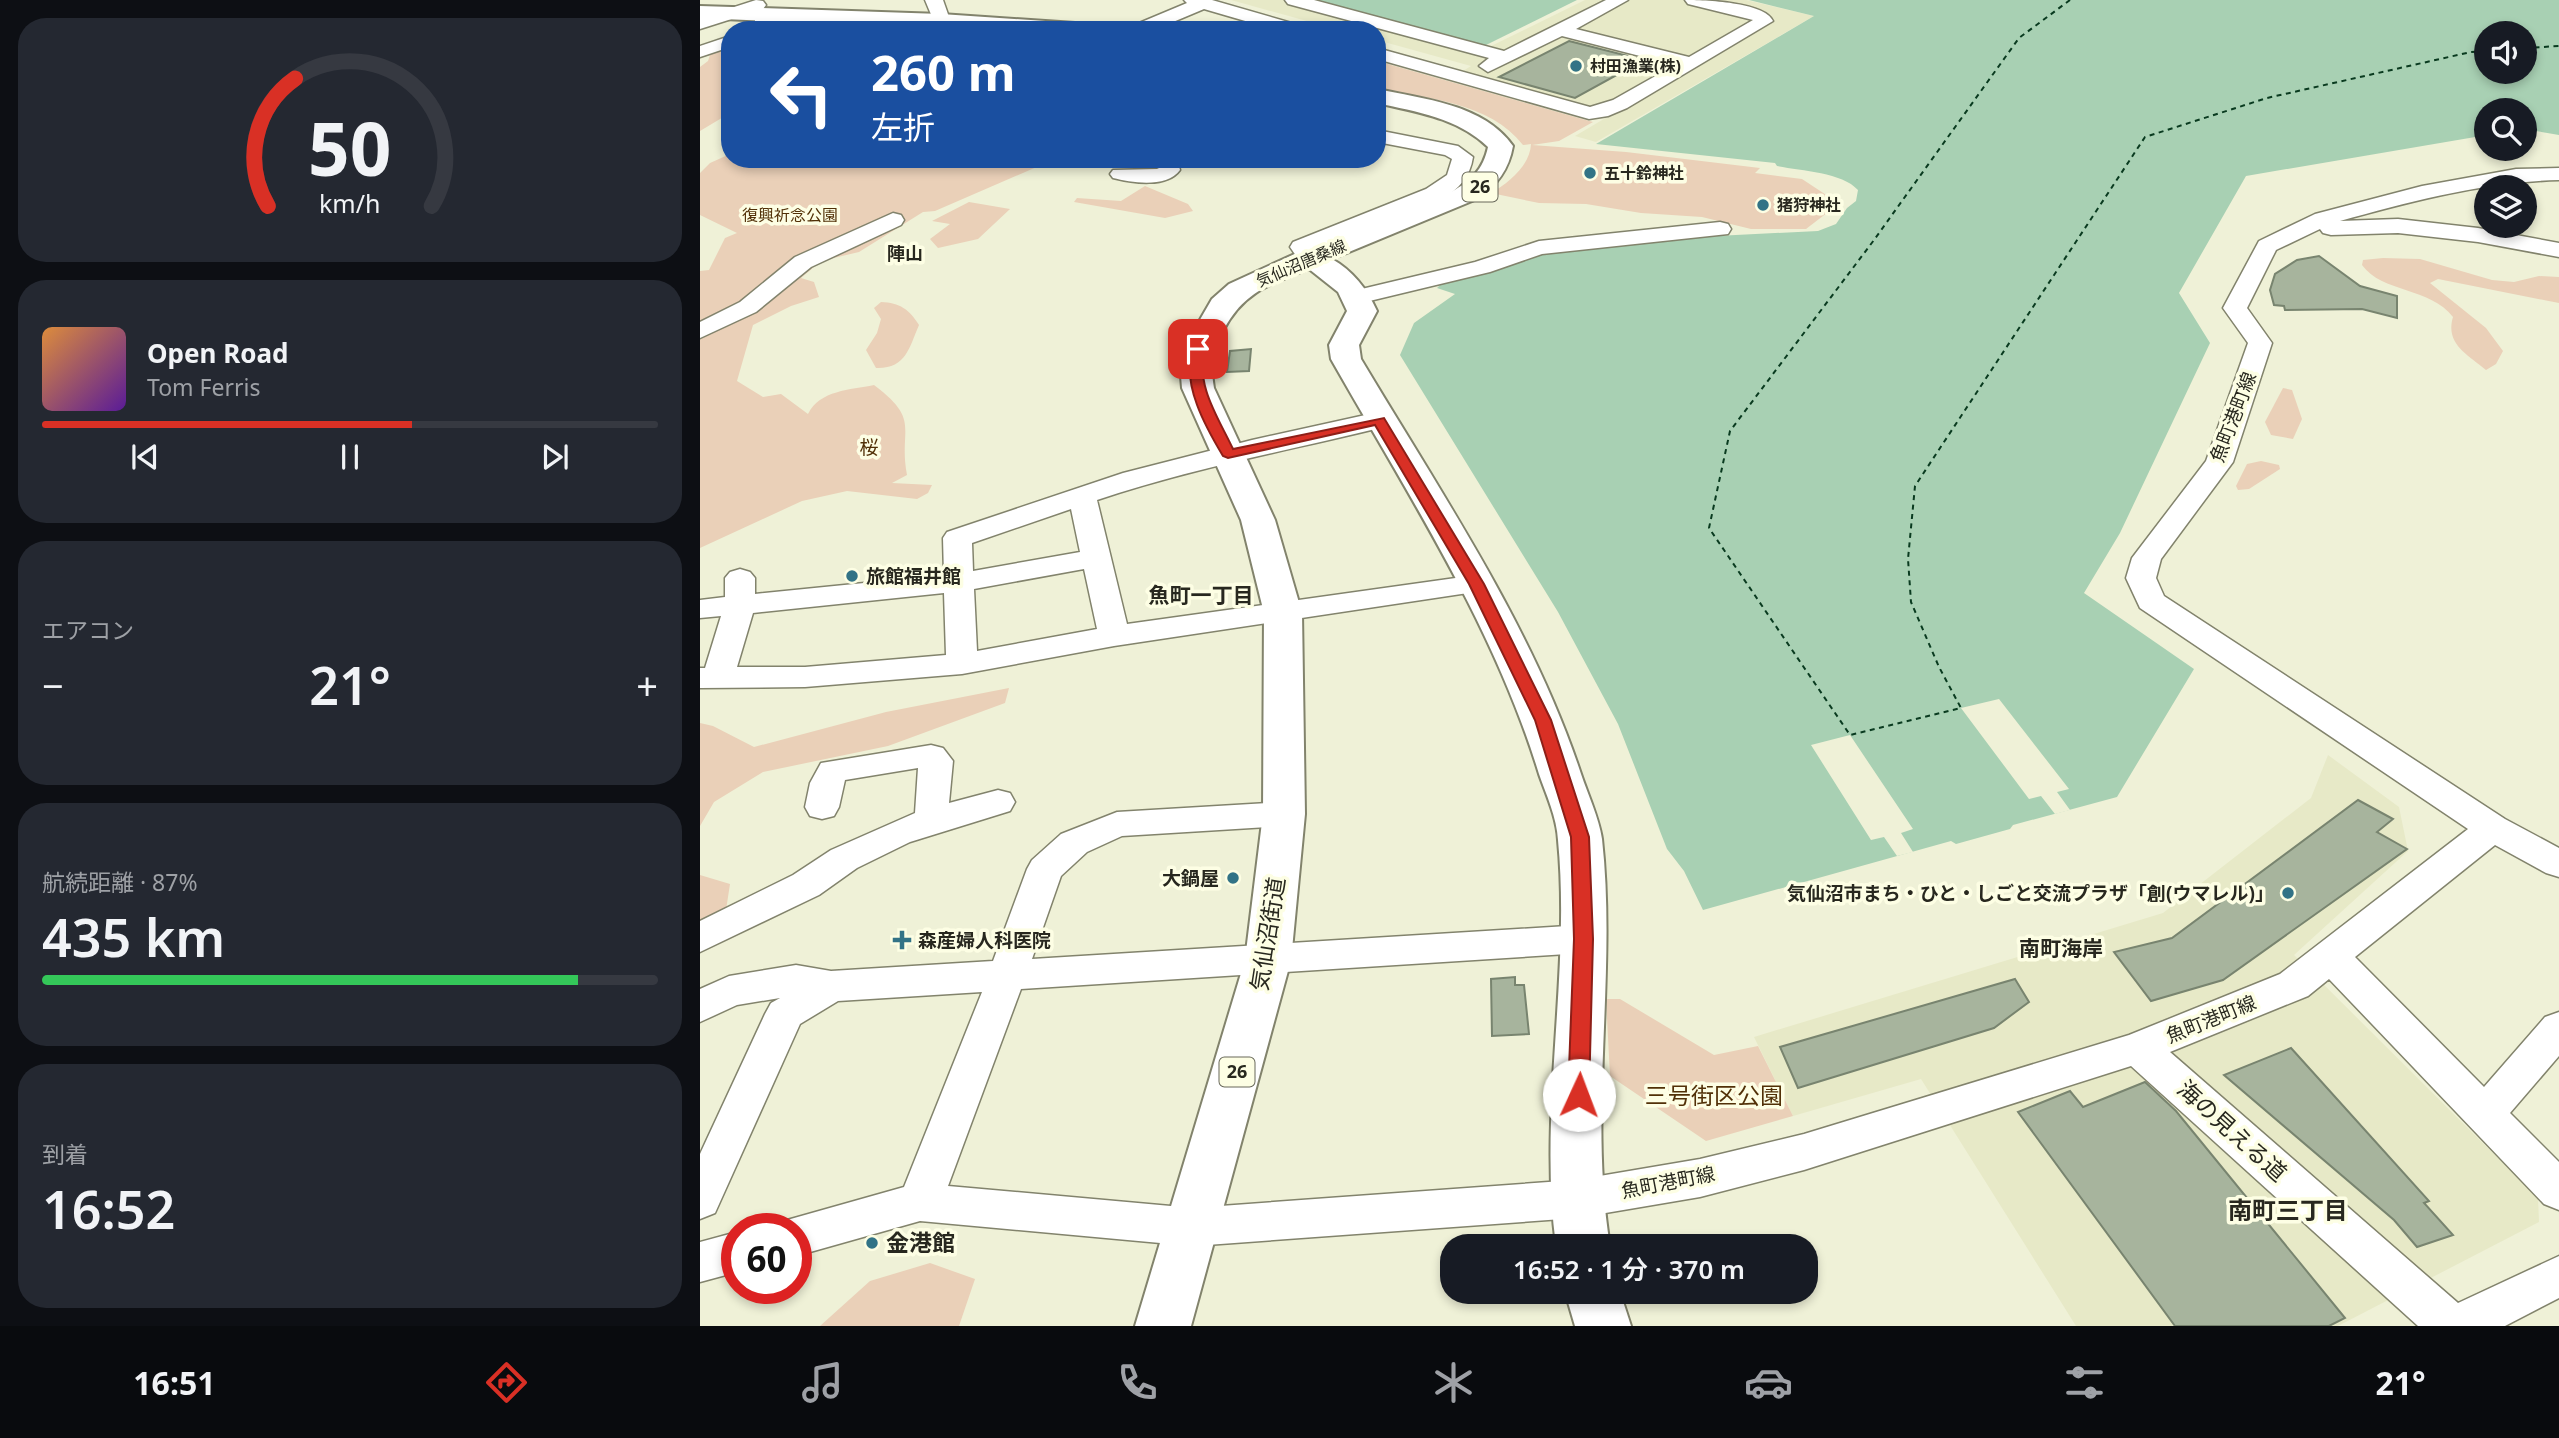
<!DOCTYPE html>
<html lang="ja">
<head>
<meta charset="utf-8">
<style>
	body { margin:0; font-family:"Noto Sans","Noto Sans JP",sans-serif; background:#242831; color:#f1f3f6; height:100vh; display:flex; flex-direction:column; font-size:26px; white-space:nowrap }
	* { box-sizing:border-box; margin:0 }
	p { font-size:23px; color:#9ea1a6 }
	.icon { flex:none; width:38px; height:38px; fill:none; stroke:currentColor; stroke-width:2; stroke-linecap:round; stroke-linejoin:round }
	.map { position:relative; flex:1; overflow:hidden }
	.panel { display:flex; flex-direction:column; gap:18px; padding:18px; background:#0d0f14; width:700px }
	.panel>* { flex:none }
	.top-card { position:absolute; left:21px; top:21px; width:665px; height:147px; border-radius:28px; box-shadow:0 4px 10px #0003; background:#1a4fa0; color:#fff; overflow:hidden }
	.fabs { position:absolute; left:1774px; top:21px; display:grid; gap:14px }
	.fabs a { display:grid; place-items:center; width:63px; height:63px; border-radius:50%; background:#171b24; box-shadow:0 4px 10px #0003; font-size:35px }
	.speed { position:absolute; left:21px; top:1213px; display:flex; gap:14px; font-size:35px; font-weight:700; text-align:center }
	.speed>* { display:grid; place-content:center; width:91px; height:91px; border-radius:50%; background:#171b24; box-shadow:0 4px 10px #0003; line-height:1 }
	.speed .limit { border:10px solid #d22; background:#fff; color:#111 }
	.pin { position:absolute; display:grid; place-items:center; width:60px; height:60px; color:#fff; margin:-30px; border-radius:14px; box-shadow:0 4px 10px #0006 }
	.me { position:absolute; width:77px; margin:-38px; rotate:2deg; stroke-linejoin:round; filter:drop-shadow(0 0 5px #0008) }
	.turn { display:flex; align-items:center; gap:24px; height:147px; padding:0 35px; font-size:32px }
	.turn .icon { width:91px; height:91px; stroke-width:2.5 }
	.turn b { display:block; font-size:49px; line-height:60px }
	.big { font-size:52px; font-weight:600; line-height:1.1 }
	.panel .widget { flex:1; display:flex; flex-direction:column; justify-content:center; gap:10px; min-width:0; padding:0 24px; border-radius:28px; background:#242831 }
	.panel .dial { align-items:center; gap:0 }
	.dial svg { height:182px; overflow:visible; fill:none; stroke:#363941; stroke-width:7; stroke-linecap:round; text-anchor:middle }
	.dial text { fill:#f1f3f6; stroke:none }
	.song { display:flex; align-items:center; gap:21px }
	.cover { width:84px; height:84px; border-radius:10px; background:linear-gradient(135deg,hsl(30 70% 55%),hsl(270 70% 35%)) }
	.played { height:7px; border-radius:4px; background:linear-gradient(90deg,#d93025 60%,#363941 60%) }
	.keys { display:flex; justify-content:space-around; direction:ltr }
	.heat { display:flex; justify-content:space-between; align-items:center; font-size:38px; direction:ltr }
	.charge { height:10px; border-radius:5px; background:linear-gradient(90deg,#34c759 87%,#363941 0) }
	.trip { position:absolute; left:740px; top:1234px; width:378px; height:70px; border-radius:28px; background:#171b24; box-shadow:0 4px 10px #0003; font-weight:600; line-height:70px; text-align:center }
	.tabs { display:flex; height:112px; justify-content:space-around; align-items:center; background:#090b0e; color:#9ea1a6 }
	.tabs .icon { width:49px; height:49px }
	.tabs .current { color:#d93025 }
	.tabs b { font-size:32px; color:#f1f3f6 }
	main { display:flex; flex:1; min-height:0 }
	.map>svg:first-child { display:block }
	.built { fill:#e7e9c7 }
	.green { fill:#ead0b8 }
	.water { fill:#a8d0b3; fill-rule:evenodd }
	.pier { fill:#eff1d7 }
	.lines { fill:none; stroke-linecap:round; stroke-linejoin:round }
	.ferry { stroke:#093a1f; stroke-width:2; stroke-dasharray:5 4.5; stroke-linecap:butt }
	.building { fill:#a7b49d; stroke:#78846f; stroke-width:2 }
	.minor-casing { stroke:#82836c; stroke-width:3 }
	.major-casing { stroke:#82836c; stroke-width:4 }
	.minor { fill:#fff; fill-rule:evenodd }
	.major { fill:#fff; fill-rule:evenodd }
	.route { fill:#d93025; stroke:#8d1f18; stroke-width:2 }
	.poi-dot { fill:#327386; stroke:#fdfee4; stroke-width:2.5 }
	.labels { text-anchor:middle; stroke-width:7; stroke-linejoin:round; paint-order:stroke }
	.far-poi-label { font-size:16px; font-weight:bold; fill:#28281f; stroke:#fdfee4; text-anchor:start }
	.far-park-label { font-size:16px; fill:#513007; stroke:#fdfee4 }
	.far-street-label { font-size:16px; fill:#28281f; stroke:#fdfee4 }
	.shield { fill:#fdfee4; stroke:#68685a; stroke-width:2 }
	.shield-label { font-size:18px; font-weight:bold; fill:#28281f }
	.far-neighbourhood-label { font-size:18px; font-weight:bold; fill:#28281f; stroke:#fdfee4 }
	.street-label { font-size:19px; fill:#28281f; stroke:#fdfee4 }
	.park-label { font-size:19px; fill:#513007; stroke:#fdfee4 }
	.poi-label { font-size:19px; font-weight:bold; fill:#28281f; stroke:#fdfee4; text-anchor:start }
	.neighbourhood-label { font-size:21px; font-weight:bold; fill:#28281f; stroke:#fdfee4 }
	.near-street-label { font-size:23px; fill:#28281f; stroke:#fdfee4 }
	.near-park-label { font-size:23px; fill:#513007; stroke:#fdfee4 }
	.near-poi-label { font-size:23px; font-weight:bold; fill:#28281f; stroke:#fdfee4; text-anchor:start }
	.near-neighbourhood-label { font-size:24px; font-weight:bold; fill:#28281f; stroke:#fdfee4 }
</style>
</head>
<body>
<main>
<section class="panel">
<div class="widget dial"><svg viewBox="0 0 100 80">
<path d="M14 69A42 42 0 1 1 86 69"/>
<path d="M14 69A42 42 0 0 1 26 13" stroke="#d93025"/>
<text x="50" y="56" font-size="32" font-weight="700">50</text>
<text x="50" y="72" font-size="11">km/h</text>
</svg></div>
<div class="widget">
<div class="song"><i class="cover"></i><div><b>Open Road</b><p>Tom Ferris</p></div></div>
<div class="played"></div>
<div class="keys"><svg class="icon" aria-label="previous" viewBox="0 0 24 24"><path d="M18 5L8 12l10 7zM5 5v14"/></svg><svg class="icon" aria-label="pause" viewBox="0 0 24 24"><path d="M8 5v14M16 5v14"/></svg><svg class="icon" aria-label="next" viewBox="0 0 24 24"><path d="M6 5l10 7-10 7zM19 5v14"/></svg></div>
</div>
<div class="widget"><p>エアコン</p>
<div class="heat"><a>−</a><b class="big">21°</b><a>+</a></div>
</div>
<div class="widget"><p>航続距離 · 87%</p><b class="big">435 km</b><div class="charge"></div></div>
<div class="widget"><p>到着</p><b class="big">16:52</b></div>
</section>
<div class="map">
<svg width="1859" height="1326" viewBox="0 0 1859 1326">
	<rect width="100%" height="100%" fill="#eff1d7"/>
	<!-- built -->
	<g class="built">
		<path d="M531,0h76l180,48 98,-48h161l68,16 -218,126 -21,-6 39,-23 -151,-42 8,-5 -94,-26v-10h-38z"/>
		<path d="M1628,755l71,52 9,44 -114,104 244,243 1,24 -201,104h-262l-155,-247 -128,37 -39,-79 409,-124 148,-115z"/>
	</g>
	<!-- green -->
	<g class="green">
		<path d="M30,45v68l-30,18v-64l8,-6 2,-6z"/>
		<path d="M677,61l216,61 -34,19 -27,4 94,7 134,16 -5,5 47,6 41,27 -11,3 -26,20h-55l-49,-12 -61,-4 -55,-9 -47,-1 -48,-10c17,-10 39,-27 40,-49l-8,1c-33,-43 -96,-46 -146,-57z"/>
		<path d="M30,154v5h325l-120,52 -12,1 -64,40 -38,9 -20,17 13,4 5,15 -28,9 -38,19 -16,56 26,16 18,-3 27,20c12,-24 42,-24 66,-29 48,36 24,43 33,90l-15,8 40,2 -4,8 -11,6 -70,-8 -45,10 -102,47v-277l9,-1 16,-32 12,-5 -37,-18v-42l10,-10z"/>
		<path d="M445,186l43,18 5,7 -28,7 -91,-16 3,-4 44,3z"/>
		<path d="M269,202l41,7 -32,30 -40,9 -8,-9 20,-15 -18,-3z"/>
		<path d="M1683,258l37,1 72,21 22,2 25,-6 20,1v26l-121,-24 -8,4 56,45 17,23 -7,13 -10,6c-19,-16 -41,-26 -33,-53 -23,-30 -71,-24 -91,-52l1,-5z"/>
		<path d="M181,302c19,1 28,7 38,23 -10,23 -13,44 -43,43l-10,-18 11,-17 4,-14 -7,-11z"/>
		<path d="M1583,388l9,2 10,29 -9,20 -22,-4 -6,-13z"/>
		<path d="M1561,461l18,4 1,4 -31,20 -11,1 -2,-4 11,-22z"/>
		<path d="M309,688l-4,15 -117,43 -125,26 -49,30 -14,24v-103l13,3 41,21 132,-35z"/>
		<path d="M0,875l30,9 -4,26 -26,20z"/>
		<path d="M906,999h14l94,56 44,-9 35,70 -87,25 -96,-65z"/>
		<path d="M230,1263l45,16 -16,47h-139l50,-45z"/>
	</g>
	<!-- water -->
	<g class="water">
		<path d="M616,0h261l-93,46z"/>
		<path d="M1049,0h810v135l-34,-6v-19h-38v25l-241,41 -67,117 31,50 -90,190 -36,60 110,76 -77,128 -104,28 -3,4 -54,15 -5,-3 -248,69 -19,-39 -17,-22 -49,-125 -60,-112 -158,-257 14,-32 41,-29 -18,-6 5,-5 96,-28 178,-19 102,-5 18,-7 11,-16 9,-7 2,-11c-16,-18 -57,-19 -81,-24l-2,-3 -179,-19 218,-128zM1787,33h38v39h-38z"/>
	</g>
	<!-- pier -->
	<g class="pier">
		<path d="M1299,699l70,90 -12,3 13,18 -15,4 -14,-18 -12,3 -68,-91z"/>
		<path d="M1150,735l63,94 -12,4 12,19 -16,4 -13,-19 -13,3 -60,-95z"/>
	</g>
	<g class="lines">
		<!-- ferry -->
		<g class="ferry">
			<path d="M1370,0l-51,38 -145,202 -144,191 -21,97 141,207 111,-27 -22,-41 -28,-65 -3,-43 7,-73 230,-349 122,-39 204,-46 16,-1"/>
			<path d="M1825,48l34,-2"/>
		</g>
	</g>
	<!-- building -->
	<g class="building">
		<path d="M869,41l75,19 -69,38 -76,-21z"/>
		<path d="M1619,256l41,30 37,10v22l-35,-9 -77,1 -1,-4 -10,-1 -4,-15 5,-16 22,-14z"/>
		<path d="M551,349l-2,22 -22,1 3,-21z"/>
		<path d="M1658,800l35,19 -16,13 30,17 -184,131 -72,21 -37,-49 58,-14z"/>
		<path d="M815,977v8h9l5,49 -37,2 -1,-57z"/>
		<path d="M1315,979l14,23 -35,26 -196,60 -18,-41z"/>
		<path d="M1591,1048l138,153 -5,2 29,32 -36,12 -23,-27 -170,-145z"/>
		<path d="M1445,1082l31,29 169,207 -16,8h-154l-157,-214 52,-21 13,16z"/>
	</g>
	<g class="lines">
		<defs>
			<g id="minor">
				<path d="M56,0l7,1 3,4 -3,4 -63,20v-11z"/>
				<path d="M225,0h18l7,20 -3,4h-12z"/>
				<path d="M484,0h28l90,26 3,4h-29l-72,-21 -50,21h-25l3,-4 55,-23z"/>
				<path d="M585,0h29l190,51 102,-51h22l-52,29 113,28 64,-37 -65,-16 -3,-4c19,0 80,2 88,21l-146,87 -19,8 -19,3 -212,-60v-11l213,59 23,-7 62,-35 -113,-29 -74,36 -9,-6 10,-8 -201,-54z"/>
				<path d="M64,10l6,1 5,10 58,4 9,5h-76l-11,-7v-8z"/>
				<path d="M30,36v11l-30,10v-11z"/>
				<path d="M677,130l81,16 15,11c-3,20 -14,32 -31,42l-128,51 6,8 -3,5h-16l-11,-16 3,-5 133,-53 21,-14 5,-16 -7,-4 -68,-13z"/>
				<path d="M457,159h20l3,11c-13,18 -47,13 -67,8l-3,-4 3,-4 44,-1 2,-1z"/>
				<path d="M1859,168v12c-75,2 -147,21 -219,41l58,-2 80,9 81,15v14l-81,-15 -80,-9 -67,2 -8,-2 -3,-4 -44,21 -29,58 25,35 -39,119 -72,97 -5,19 8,18 341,223 54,29v29l-13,-4 -51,-28 -140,112 129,130 61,-70 14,-5v44l-49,57 49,49v48l-15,-6 -215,-225 -21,17 -138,56 288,251 101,-47v42l-54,28h-87l-287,-260 -327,104 -104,27 -124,21 -383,28 -273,-25 -124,35v-28h-18l2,-6 124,-35 78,-195 -144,9 -38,23 -85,189 -15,6v-65l65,-140 6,-11 9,-5 -43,7 -37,17v-33l29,-13 67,-11 35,6 162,-10 34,-92 5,-9 29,-26 56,-22 167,-10 12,3 5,9 -5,9 -12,3 -162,10 -35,16 -26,24 -29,83 551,-34 13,4 6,10 -6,10 -13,4 -562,36 -73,197 245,22 383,-28 124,-21 104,-25 325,-99 151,-61 188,-145 -328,-221 -14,-30 6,-20 74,-97 42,-118 -25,-35 36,-67 56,-27 107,-28 94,-17z"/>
				<path d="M193,213l8,2 3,5 -3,5 -90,42 -55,45 -56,26v-16l40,-20 55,-45z"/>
				<path d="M1020,222l8,2 3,5 -3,5 -186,20 -52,18 -133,32 -8,-2 -4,-5 4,-5 126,-30 64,-21z"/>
				<path d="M679,412l9,2 4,6 -4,6c-97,24 -196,42 -291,74l30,124 350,-49 11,3 4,6 -4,6 -374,56 -152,28 -157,13 -105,1v-20h5l16,-52 -21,2v-18l25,-3v-19l5,-6 10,-3 10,3 5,6v16l189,-19 -1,-37 4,-6 176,-59 129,-33zM371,509l9,43 -107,19 -1,-28zM384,569l13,60 -120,22 -3,-62zM244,593l2,62 -141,12h-68l16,-54z"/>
				<path d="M231,745l12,3 10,13 -4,42 49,-13 12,3 5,9 -5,9 -100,31 -53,26 -38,27 -119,57v-31l93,-46 38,-25 84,-37 3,-45 -73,12 -6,27 -5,9 -12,3 -12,-3 -5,-9 5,-24 11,-20z"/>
				<path d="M37,1232v40l-37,10v-40z"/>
			</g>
			<g id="major">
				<path d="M0,6l241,8 134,9 8,2 3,5h-101l-285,-12z"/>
				<path d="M677,89c46,10 107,15 136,57 -4,23 -16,40 -36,53l-145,60c21,12 35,30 45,52l-18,34 2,14c80,134 171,267 220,415 7,21 18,44 21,65 15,135 -14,273 8,407h-54c-18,-134 15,-271 2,-406 -1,-22 -12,-46 -19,-66 -45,-148 -132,-281 -208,-415l-2,-14 18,-34 -9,-19 -29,-23c-39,15 -66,23 -86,62 -11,20 -13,34 -9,57l61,132 27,93 3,201 -14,146 -100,366h-56l110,-366 18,-146 1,-201 -23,-93 -59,-132 -2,-24 3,-15 29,-50 17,-15 70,-32 152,-60c20,-11 32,-22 37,-45 -30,-29 -71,-35 -111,-44z"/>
				<path d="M865,1292h55l11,34h-56z"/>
			</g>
		</defs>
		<!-- minor casing -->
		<use href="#minor" class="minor-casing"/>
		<!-- major casing -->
		<use href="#major" class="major-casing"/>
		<!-- minor -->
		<use href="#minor" class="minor"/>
		<!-- major -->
		<use href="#major" class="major"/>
	</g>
	<!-- route -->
	<path class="route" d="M498,346l7,3c-10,36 13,68 28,100l151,-31 100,166 67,136 38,117 4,102 -4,156 -3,6 -7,3 -8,-3 -3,-6 6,-156 -3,-102 -36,-117 -66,-136 -94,-159 -147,33 -5,-2c-18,-30 -41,-71 -31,-107z"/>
	<!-- markers -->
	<g class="poi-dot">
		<circle cx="876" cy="66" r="7"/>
		<circle cx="890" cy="173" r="7"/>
		<circle cx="1063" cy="205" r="7"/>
		<circle cx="152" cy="576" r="7"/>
		<circle cx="533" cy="878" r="7"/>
		<circle cx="1588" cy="893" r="7"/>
		<path d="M198.5 929.5h7v7h7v7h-7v7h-7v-7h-7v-7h7z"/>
		<circle cx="172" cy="1243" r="7"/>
	</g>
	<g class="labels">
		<!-- far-poi labels -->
		<g class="far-poi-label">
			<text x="890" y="72">村田漁業(株)</text>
			<text x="904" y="179">五十鈴神社</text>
			<text x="1077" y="211">猪狩神社</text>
		</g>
		<!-- far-park labels -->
		<g class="far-park-label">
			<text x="90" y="221">復興祈念公園</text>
		</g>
		<!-- far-street labels -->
		<g class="far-street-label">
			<text transform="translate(601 263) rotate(-23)" y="6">気仙沼唐桑線</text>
		</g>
		<!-- shield labels -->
		<g class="shield">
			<rect x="762.5" y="172.5" width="35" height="29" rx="5"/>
			<rect x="519.5" y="1057.5" width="35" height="29" rx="5"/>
		</g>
		<g class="shield-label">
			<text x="780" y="193">26</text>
			<text x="537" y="1078">26</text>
		</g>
		<!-- far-neighbourhood labels -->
		<g class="far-neighbourhood-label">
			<text x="205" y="260">陣山</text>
		</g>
		<!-- street labels -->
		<g class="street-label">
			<text transform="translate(1533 417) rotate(-69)" y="7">魚町港町線</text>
			<text transform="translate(1511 1019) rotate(-22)" y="7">魚町港町線</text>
			<text transform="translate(968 1182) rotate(-11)" y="7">魚町港町線</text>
		</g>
		<!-- park labels -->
		<g class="park-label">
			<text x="169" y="454">桜</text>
		</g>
		<!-- poi labels -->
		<g class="poi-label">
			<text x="166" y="583">旅館福井館</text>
			<text x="519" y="885" text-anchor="end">大鍋屋</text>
			<text x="1574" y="900" text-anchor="end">気仙沼市まち・ひと・しごと交流プラザ「創(ウマレル)」</text>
			<text x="218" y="947">森産婦人科医院</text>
		</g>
		<!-- neighbourhood labels -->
		<g class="neighbourhood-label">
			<text x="501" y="603">魚町一丁目</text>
			<text x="1361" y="956">南町海岸</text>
		</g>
		<!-- near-street labels -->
		<g class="near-street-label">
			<text transform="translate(568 934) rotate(-81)" y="8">気仙沼街道</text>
			<text transform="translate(1532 1131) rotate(42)" y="8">海の見える道</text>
		</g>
		<!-- near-park labels -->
		<g class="near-park-label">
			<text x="1014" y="1104">三号街区公園</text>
		</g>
		<!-- near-poi labels -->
		<g class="near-poi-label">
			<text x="186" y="1251">金港館</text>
		</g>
		<!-- near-neighbourhood labels -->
		<g class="near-neighbourhood-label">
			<text x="1588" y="1219">南町三丁目</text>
		</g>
	</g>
</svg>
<div class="fabs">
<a><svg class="icon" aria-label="sound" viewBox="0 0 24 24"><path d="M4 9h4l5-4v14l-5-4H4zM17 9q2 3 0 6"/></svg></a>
<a><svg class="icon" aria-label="search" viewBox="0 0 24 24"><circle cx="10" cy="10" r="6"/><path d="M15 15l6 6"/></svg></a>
<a><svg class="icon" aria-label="layers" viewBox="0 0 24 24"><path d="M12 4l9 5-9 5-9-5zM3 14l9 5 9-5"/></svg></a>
</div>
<div class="speed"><div class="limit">60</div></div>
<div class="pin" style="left:498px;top:349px;background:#d93025"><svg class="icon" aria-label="arrive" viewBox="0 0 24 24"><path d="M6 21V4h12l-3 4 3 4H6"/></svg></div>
<svg class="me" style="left:879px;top:1095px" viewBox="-20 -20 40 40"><circle r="19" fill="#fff"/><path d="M0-13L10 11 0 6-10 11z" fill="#d93025"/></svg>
<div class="trip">16:52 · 1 分 · 370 m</div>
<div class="top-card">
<div class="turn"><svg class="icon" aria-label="left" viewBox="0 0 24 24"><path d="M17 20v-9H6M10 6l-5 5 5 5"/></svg><div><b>260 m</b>左折</div></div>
</div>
</div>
</main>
<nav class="tabs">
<b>16:51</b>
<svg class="icon current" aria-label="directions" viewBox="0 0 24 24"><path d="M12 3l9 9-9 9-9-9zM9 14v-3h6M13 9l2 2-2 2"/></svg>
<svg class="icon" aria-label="music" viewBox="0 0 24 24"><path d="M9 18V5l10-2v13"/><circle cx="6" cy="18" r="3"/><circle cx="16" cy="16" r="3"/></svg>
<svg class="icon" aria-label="phone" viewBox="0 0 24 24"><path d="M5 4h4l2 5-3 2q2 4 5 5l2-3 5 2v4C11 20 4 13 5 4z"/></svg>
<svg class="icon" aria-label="climate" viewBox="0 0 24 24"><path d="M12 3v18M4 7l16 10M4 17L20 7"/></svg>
<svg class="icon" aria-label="car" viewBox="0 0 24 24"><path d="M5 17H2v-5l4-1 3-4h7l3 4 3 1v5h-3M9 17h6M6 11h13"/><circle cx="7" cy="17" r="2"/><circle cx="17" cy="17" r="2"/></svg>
<svg class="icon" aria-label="filters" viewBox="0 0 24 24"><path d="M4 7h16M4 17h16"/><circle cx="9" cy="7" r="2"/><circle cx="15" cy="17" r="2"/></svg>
<b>21°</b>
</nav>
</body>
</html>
